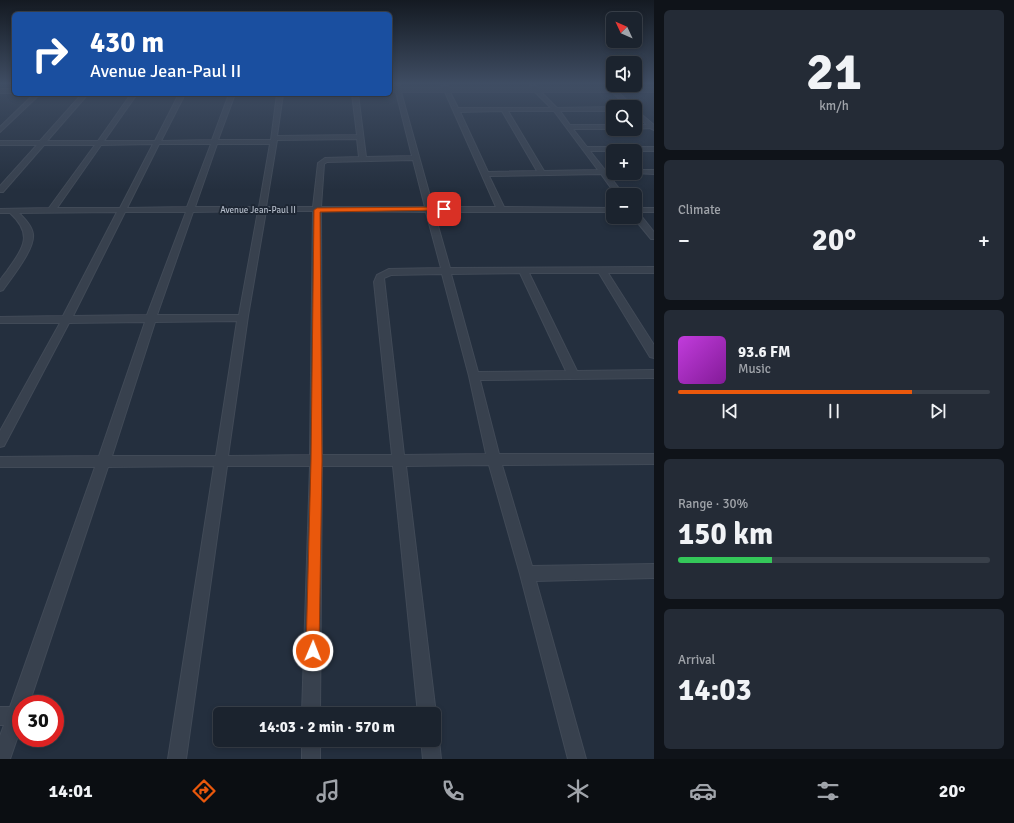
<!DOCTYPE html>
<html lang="en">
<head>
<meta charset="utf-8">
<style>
	body { margin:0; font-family:Signika,sans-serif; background:#242b36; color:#f1f3f6; height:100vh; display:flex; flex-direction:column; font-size:15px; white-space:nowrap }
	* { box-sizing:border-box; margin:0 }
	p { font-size:13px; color:#a0a4aa }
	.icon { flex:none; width:22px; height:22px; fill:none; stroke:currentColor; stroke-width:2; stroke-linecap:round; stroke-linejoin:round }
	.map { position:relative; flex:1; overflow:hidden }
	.panel { display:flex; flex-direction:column; gap:10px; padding:10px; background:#0f1319; width:360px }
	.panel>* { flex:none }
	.banner { position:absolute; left:12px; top:12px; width:380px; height:84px; border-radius:6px; box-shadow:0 2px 6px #0003,0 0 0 1px #39404a; background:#1a4fa0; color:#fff; overflow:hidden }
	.needle { width:26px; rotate:314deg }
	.fabs { position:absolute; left:606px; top:12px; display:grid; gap:8px }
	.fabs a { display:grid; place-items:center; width:36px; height:36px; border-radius:6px; background:#1b232e; box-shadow:0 2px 6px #0003,0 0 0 1px #39404a; font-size:20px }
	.speed { position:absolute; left:12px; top:695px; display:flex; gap:8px; font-size:20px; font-weight:700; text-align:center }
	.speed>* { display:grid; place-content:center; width:52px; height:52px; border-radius:50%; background:#1b232e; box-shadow:0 2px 6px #0003,0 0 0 1px #39404a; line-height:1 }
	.speed .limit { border:6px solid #d22; background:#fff; color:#111 }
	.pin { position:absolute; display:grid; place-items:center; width:34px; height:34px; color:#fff; margin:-17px; border-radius:8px; box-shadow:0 2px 6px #0006 }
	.me { position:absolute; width:44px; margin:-22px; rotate:1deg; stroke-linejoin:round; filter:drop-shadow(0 0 3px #0008) }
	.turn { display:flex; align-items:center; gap:14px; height:84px; padding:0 12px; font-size:18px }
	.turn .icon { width:52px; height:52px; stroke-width:2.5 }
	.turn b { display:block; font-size:28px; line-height:34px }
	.big { font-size:30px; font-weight:700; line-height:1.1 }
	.panel .widget { flex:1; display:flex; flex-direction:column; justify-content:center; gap:6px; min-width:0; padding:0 14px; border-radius:6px; background:#242b36 }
	.panel .dial { align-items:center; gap:0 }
	.dial b { font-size:52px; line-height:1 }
	.song { display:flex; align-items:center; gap:12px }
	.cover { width:48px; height:48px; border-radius:6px; background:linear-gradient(135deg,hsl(290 70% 55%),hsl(290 70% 35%)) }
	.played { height:4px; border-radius:2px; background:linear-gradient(90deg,#ea580c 75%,#39404a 75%) }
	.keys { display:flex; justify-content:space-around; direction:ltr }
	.heat { display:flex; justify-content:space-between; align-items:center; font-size:22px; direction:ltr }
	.charge { height:6px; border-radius:3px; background:linear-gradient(90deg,#34c759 30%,#39404a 0) }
	.trip { position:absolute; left:213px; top:707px; width:228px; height:40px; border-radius:6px; background:#1b232e; box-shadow:0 2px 6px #0003,0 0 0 1px #39404a; font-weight:700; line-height:40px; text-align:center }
	.tabs { display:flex; height:64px; justify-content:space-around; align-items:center; background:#0b0e12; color:#a0a4aa }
	.tabs .icon { width:28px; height:28px }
	.tabs .on { color:#ea580c }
	.tabs b { font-size:18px; color:#f1f3f6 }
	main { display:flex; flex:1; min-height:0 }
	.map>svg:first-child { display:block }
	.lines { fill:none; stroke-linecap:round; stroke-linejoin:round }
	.minor-casing { stroke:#414a57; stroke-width:2 }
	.minor { fill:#38414e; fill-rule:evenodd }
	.route { fill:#ea580c; stroke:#983908 }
	.labels { text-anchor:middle; stroke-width:4; stroke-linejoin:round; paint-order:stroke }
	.far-street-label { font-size:9px; fill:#b4bcc9; stroke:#1d2633 }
</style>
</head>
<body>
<main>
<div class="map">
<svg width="654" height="759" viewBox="0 0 654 759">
	<rect width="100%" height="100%" fill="#242f3e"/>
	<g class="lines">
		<defs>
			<g id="minor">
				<path d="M394,83h5l1,5h43l-1,-5h4l3,5h83l-2,-2 3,-2 5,4h71l2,-2 3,2h40v4h-36l16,15h-6l-16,-15h-71l16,16 56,-1v4h-53l10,14h43v4h-40l14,18h67v4h-64l15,19h8v3h3l-8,1 16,21h-8l-15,-21 -112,2 15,31 109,1v4h-179l16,56 204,-1v6h-46l46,72v13l-4,-1 -51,-84h-70l48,98 77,-1v8l-174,2 19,74h155v10l-152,1 30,101 122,-2v14l-118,3 50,178h-18l-48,-185 -31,-109 -83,1 30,248 -2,4v-4h-16l-25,-248h-71l-2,248h-18l8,-248h-83l-41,293h-18l46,-293 -106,1 -79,237h-8v23l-11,32h-10v-23l4,-11h-4v-18h10l85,-240h-95v-10l99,-1 46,-134 -76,1 -65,123 -4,1v-16l60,-108h-60v-6l63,-1 54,-104 -98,1c6,6 13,13 14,21 2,15 -21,43 -30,56l-3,1c0,-3 0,-7 0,-10 1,-3 5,-7 7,-10 16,-23 27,-36 3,-58h-10v-4l49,-1 46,-63h-51l-41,47h-3v-6l37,-41h-37v-4h40l42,-47h6l-41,47h51l33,-47h6l-33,47h51l24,-47h6l-24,47 51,-1 17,-46h6l-17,46h53l6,-46h6l-6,42 80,-1 -5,-41h6l8,63 46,-1 -16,-64 -6,-1v-2l5,-1zM401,92h44l51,115h-63zM450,92h85l16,16h-93zM502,111l35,60 -49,1 -28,-60zM508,111h46l44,59 -54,1zM357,139l2,18 -34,1 -7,5 -5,44h-47l11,-67zM153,144l-33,64h-63l44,-63zM159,144h52l-24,63 -60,1zM217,144h53l-11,63h-64zM413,160l12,47h-104l3,-43 3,-2zM258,211l-19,104h-82l36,-103zM266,211h47l-3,244 -82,1 20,-140zM321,211l105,1 15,56 -52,1 -12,6 -3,7 18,173h-70zM125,212h61l-39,103 -74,1zM520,273l46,98 -88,1 -27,-98zM442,274l27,102 17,78 -82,1 -20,-177 7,-3zM237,321l-21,135h-104l43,-134z"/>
				<rect x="0" y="89" width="14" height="4"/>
				<path d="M34,94h6l-40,38v-5z"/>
				<path d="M635,109l19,16v5l-4,-2 -15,1v-4h12l-12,-11z"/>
				<path d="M635,170h19v4l-21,-1h2z"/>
				<path d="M635,208h19v4h-16l16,20v7h-3l-18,-22h2z"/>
				<path d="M434,733l2,1 3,6 2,19h-18l-2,-19h13z"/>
				<rect x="302" y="740" width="18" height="19"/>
			</g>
		</defs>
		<!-- minor casing -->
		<use href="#minor" class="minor-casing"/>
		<!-- minor -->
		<use href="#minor" class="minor"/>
	</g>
	<!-- sky -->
	<linearGradient id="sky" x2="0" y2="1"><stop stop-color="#141a22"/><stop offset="0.44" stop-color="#3f4d63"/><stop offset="1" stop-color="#3f4d63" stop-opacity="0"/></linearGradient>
	<rect width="654" height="190" fill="url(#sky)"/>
	<!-- route -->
	<path class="route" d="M444,207l2,1v2l-126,2 2,249 -3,190 -2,5 -4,2 -5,-2 -2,-5 5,-190 3,-251 3,-2z"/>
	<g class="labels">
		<!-- far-street labels -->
		<g class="far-street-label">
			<text x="258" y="213">Avenue Jean-Paul II</text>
		</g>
	</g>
</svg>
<div class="fabs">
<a><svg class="needle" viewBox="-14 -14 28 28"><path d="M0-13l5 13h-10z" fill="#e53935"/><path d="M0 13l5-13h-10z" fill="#a0a4aa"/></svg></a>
<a><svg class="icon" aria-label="sound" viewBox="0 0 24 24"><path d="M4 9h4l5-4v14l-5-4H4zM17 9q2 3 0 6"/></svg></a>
<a><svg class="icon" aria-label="search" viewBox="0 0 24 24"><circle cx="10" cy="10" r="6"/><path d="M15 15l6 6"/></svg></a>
<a>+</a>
<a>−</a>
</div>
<div class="speed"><div class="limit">30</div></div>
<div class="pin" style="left:444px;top:209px;background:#d93025"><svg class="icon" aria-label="arrive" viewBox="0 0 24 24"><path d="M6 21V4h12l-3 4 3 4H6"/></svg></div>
<svg class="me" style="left:313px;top:651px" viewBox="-20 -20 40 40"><circle r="17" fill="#ea580c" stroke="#fff" stroke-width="3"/><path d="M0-11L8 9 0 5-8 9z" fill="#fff"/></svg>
<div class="trip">14:03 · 2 min · 570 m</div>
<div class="banner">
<div class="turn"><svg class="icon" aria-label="right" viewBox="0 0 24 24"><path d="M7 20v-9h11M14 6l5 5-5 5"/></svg><div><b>430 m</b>Avenue Jean-Paul II</div></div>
</div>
</div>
<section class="panel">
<div class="widget dial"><b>21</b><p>km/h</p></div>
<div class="widget"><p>Climate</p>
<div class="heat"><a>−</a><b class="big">20°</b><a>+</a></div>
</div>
<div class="widget">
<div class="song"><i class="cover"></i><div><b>93.6 FM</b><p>Music</p></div></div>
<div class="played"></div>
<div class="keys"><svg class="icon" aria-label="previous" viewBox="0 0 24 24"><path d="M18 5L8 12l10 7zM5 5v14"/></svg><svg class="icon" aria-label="pause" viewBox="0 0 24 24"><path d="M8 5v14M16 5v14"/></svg><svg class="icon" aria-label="next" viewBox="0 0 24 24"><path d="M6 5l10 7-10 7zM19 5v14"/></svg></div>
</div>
<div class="widget"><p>Range · 30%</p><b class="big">150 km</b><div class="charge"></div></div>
<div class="widget"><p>Arrival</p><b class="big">14:03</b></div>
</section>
</main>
<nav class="tabs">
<b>14:01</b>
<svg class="icon on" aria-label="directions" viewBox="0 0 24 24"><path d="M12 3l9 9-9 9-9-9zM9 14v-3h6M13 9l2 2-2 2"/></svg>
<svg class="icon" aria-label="music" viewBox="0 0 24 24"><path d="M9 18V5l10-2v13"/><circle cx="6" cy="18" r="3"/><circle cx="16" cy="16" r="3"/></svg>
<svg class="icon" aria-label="phone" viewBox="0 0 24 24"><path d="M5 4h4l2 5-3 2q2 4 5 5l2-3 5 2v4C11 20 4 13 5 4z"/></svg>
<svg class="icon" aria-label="climate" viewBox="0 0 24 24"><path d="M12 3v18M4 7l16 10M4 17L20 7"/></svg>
<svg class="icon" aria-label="car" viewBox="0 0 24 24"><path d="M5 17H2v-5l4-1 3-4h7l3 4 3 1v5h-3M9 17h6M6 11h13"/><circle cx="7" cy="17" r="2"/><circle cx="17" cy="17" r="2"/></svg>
<svg class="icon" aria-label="filters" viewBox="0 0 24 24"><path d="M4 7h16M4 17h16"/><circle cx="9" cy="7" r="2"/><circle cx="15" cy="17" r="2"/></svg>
<b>20°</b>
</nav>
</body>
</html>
